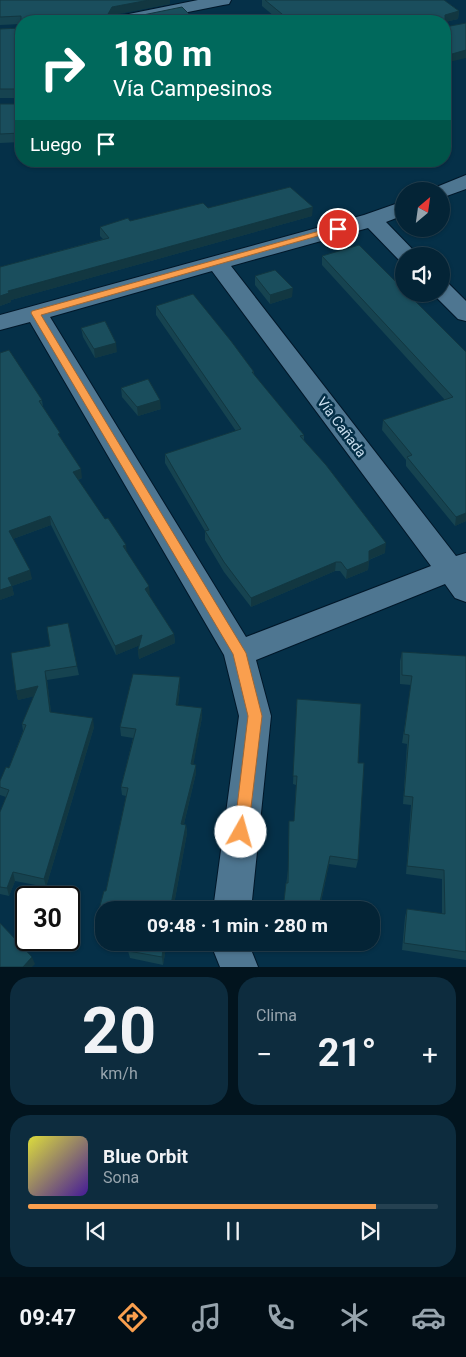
<!DOCTYPE html>
<html lang="es">
<head>
<meta charset="utf-8">
<style>
	body { margin:0; font-family:Roboto,sans-serif; background:#0d2c3e; color:#f1f3f6; height:100vh; display:flex; flex-direction:column; font-size:19px; white-space:nowrap }
	* { box-sizing:border-box; margin:0 }
	p { font-size:16px; color:#97a4ad }
	.icon { flex:none; width:28px; height:28px; fill:none; stroke:currentColor; stroke-width:2; stroke-linecap:round; stroke-linejoin:round }
	.map { position:relative; height:967px; overflow:hidden }
	.sheet { display:flex; flex-direction:column; gap:10px; padding:10px; background:#02141e; flex:1 }
	.sheet>* { flex:none }
	.banner { position:absolute; left:15px; top:15px; width:436px; height:152px; border-radius:20px; box-shadow:0 1px 4px #0004,0 0 0 1px #254151; background:#00695c; color:#fff; overflow:hidden }
	.needle { width:32px; rotate:29deg }
	.fabs { position:absolute; left:395px; top:182px; display:grid; gap:10px }
	.fabs a { display:grid; place-items:center; width:55px; height:55px; border-radius:50%; background:#042436; box-shadow:0 1px 4px #0004,0 0 0 1px #254151; font-size:25px }
	.speed { position:absolute; left:15px; top:886px; display:flex; gap:10px; font-size:25px; font-weight:700; text-align:center }
	.speed>* { display:grid; place-content:center; width:65px; height:65px; border-radius:50%; background:#042436; box-shadow:0 1px 4px #0004,0 0 0 1px #254151; line-height:1 }
	.speed .limit { border:2px solid #111; border-radius:8px; background:#fff; color:#111 }
	.pin { position:absolute; display:grid; place-items:center; width:42px; height:42px; color:#fff; margin:-21px; border:2px solid #fff; border-radius:50%; box-shadow:0 1px 5px #0007 }
	.me { position:absolute; width:55px; margin:-28px; rotate:7deg; stroke-linejoin:round; filter:drop-shadow(0 0 4px #0008) }
	.turn { display:flex; align-items:center; gap:18px; height:105px; padding:0 15px; font-size:22px }
	.turn .icon { width:65px; height:65px; stroke-width:2.5 }
	.turn b { display:block; font-size:35px; line-height:42px }
	.then { display:flex; align-items:center; height:48px; padding:0 15px; background:#0003; gap:10px; font-size:19px }
	.big { font-size:38px; font-weight:700; line-height:1.1 }
	.sheet .card { flex:1; display:flex; flex-direction:column; justify-content:center; gap:8px; min-width:0; padding:0 18px; border-radius:20px; background:#0d2c3e }
	.sheet .dial { align-items:center; gap:0 }
	.dial b { font-size:65px; line-height:1 }
	.song { display:flex; align-items:center; gap:15px }
	.cover { width:60px; height:60px; border-radius:8px; background:linear-gradient(135deg,hsl(60 70% 55%),hsl(260 70% 35%)) }
	.played { height:5px; border-radius:2px; background:linear-gradient(90deg,#fa9f4e 85%,#254151 85%) }
	.keys { display:flex; justify-content:space-around; direction:ltr }
	.heat { display:flex; justify-content:space-between; align-items:center; font-size:28px; direction:ltr }
	.sheet .tiles { flex:1; display:grid; gap:10px; grid-template-columns:1fr 1fr }
	.card:last-child { grid-column:span 2 }
	.trip { position:absolute; left:95px; top:901px; width:285px; height:50px; border-radius:20px; background:#042436; box-shadow:0 1px 4px #0004,0 0 0 1px #254151; font-weight:700; line-height:50px; text-align:center }
	.menu { display:flex; height:80px; justify-content:space-around; align-items:center; background:#020e16; color:#97a4ad }
	.menu .icon { width:35px; height:35px }
	.menu .active { color:#fa9f4e }
	.menu b { font-size:22px; color:#f1f3f6 }
	.map>svg:first-child { display:block }
	.lines { fill:none; stroke-linecap:round; stroke-linejoin:round }
	.minor-casing { stroke:#001729; stroke-width:2 }
	.minor { fill:#4e7691; fill-rule:evenodd }
	.wall { fill:#164350 }
	.shaded-wall { fill:#123741 }
	.building { fill:#1a4e5d; stroke:#123741 }
	.route { fill:#fa9f4e; stroke:#a26733 }
	.labels { text-anchor:middle; stroke-width:5; stroke-linejoin:round; paint-order:stroke }
	.street-label { font-size:14px; fill:#cce1f1; stroke:#053048 }
</style>
</head>
<body>
<div class="map">
<svg width="466" height="967" viewBox="0 0 466 967">
	<rect width="100%" height="100%" fill="#053048"/>
	<g class="lines">
		<defs>
			<g id="minor">
				<path d="M198,0h33l-2,4 -6,1 -80,16h-33l3,-4 6,-1z"/>
				<path d="M466,175v14l-25,9v-7h-10l3,-3z"/>
				<path d="M404,201v14l-18,7 33,34h-15v6l-4,-1 -32,-33 -137,38 225,290 10,-3v49l-11,-4 -10,-14 -189,76 15,56 -20,194h-38l26,-194 -15,-61 -194,-333 -30,8v-15l364,-100zM212,271l219,295 -185,71 -196,-320z"/>
				<path d="M441,282l8,2 17,17v20l-8,-2 -25,-25h8z"/>
				<path d="M210,942h38l10,25h-38z"/>
			</g>
		</defs>
		<!-- minor casing -->
		<use href="#minor" class="minor-casing"/>
		<!-- minor -->
		<use href="#minor" class="minor"/>
	</g>
	<!-- wall -->
	<g class="wall">
		<path d="M0,0h170v4l-54,10 -95,10 -21,1z"/>
		<path d="M262,0h182l15,11 -1,8 -13,3 -165,-1 -18,-15z"/>
		<path d="M21,28v114l-21,1v-39h21v-6h-21v-69z"/>
		<path d="M312,216l-301,84v2l-11,4v-39l103,-28 -3,-3v-9l30,-6z"/>
		<path d="M322,256l144,96v169l-11,5 -49,-60v-6l-24,-30 1,-10 62,-20 -123,-135z"/>
		<path d="M255,276l37,21 -22,7 -15,-19z"/>
		<path d="M156,306l98,66v3l50,60v5l81,113 -16,7 -1,10 -22,9 -6,-8h-5l-84,36 -27,-35 -19,-32v-9l-40,-68v-9l71,-23 -80,-116z"/>
		<path d="M81,328l36,24 -22,6 -12,-21z"/>
		<path d="M0,353l42,47 1,7 39,71 -4,2 49,73 23,43h-1l25,38 1,9 -36,16 -1,-9 2,-5 -24,10 -65,-130 -38,14 19,40 -20,7 2,9 -14,5z"/>
		<path d="M121,388l40,21 -23,7 -16,-19z"/>
		<path d="M402,652l64,4v304l-64,-10 3,-33 2,-8 35,5v-35l-36,-5 5,-69 -8,-1 4,-60 -5,-1 9,-58 -11,-1v-23z"/>
		<path d="M11,653l66,13 2,9 -32,5 4,32 43,15 -48,160 -31,-6 -6,15 -9,-2v-82l6,-15 -6,-2v-14l9,-13 14,-37 -1,-7 12,-28 -16,4 -2,-9z"/>
		<path d="M180,686l-2,19 24,3v9l-9,47 3,9 -12,51 2,1 1,8 -14,77h-69v27l-8,-1 -2,-8 12,-37 20,-95 -4,-1 -1,-8 12,-49 -12,-2 -1,-9z"/>
		<path d="M297,699l61,64v97l-2,8 -27,-4 -8,38 -38,8 11,-89 2,-36 -3,-1z"/>
		<path d="M128,942h39l-4,23 -33,-7 -2,-7 2,-8z"/>
		<path d="M301,942h55l-2,6z"/>
	</g>
	<!-- shaded-wall -->
	<g class="shaded-wall">
		<path d="M149,0h21v4l-57,11 -5,-1 4,-7z"/>
		<path d="M459,11l-1,8 -13,3v-7z"/>
		<path d="M466,50v8l-21,5v-7z"/>
		<path d="M313,207l-1,9 -301,84v2l-11,4v-10l8,-5z"/>
		<path d="M293,288l-1,9 -22,7v-9z"/>
		<path d="M116,343l1,9 -22,6 -1,-9z"/>
		<path d="M160,400l1,9 -23,7 -1,-9z"/>
		<path d="M81,469l1,9 -8,3 -1,-9z"/>
		<path d="M466,513v8l-11,5 1,-9z"/>
		<path d="M50,516l1,9 -41,15 -1,-9z"/>
		<path d="M386,543l-1,10 -17,7 1,-9z"/>
		<path d="M126,545l1,9 -4,-8z"/>
		<path d="M369,561l-1,9 -22,9 1,-9z"/>
		<path d="M336,562l-1,9 -84,36v-9z"/>
		<path d="M30,570l2,9 -20,7 2,9 -14,5v-10l8,-12z"/>
		<path d="M149,586l1,10 -5,2v-9z"/>
		<path d="M174,634l1,9 -36,16 -1,-9z"/>
		<path d="M142,635l1,9 -27,11 -1,-9z"/>
		<path d="M45,671l2,9 5,41 -2,-9z"/>
		<path d="M180,677v9l-3,28 -1,-9z"/>
		<path d="M38,686l2,9 -22,5 -2,-9z"/>
		<path d="M202,708v9l-10,56 -1,-9z"/>
		<path d="M93,718l1,9 -48,160 -2,-8z"/>
		<path d="M196,765v8l-14,59 -1,-8z"/>
		<path d="M186,825l1,8 -14,77h-3z"/>
		<path d="M330,856l-1,8 -10,46 1,-8z"/>
		<path d="M13,872l2,9 -6,15 -2,-8z"/>
		<path d="M164,942h3l-4,23 -1,-8z"/>
		<path d="M32,957l3,7 -3,3h-9z"/>
	</g>
	<!-- building -->
	<g class="building">
		<path d="M0,0h149l-37,7 -4,7 35,1 39,-8 14,14h-175v-5l-21,1z"/>
		<path d="M265,0h179l15,11 -14,4v6h-167l10,-2z"/>
		<path d="M209,19l2,2h-14z"/>
		<path d="M466,23v27l-21,6v-29z"/>
		<path d="M21,28v105l-21,1v-30h21v-15h-21v-60z"/>
		<path d="M290,187l23,20 -305,84 1,2 -9,3v-29l109,-29 -9,-11 28,-9 2,3 73,-18 5,5z"/>
		<path d="M359,245l45,45v4h4l58,58v161l-10,4 -49,-60 5,-2 -29,-35 70,-23 -131,-141z"/>
		<path d="M275,270l18,18 -23,7 -15,-19z"/>
		<path d="M193,294l38,47 23,31h-2l52,63 -4,1 26,29 60,78 -17,8v10l-22,9 -6,-8h-5l-85,36 -27,-36 -19,-31 4,-1 -44,-76 76,-25 -85,-123z"/>
		<path d="M105,321l11,22 -22,6 -13,-21z"/>
		<path d="M9,350l33,50 -3,1 21,32 -2,1 23,35 -8,3 32,47 3,-1 18,27 -3,1 26,40 -4,3 29,45 -36,16 4,-15 -27,11 -65,-130 -41,15 21,39 -22,8 4,8 -12,4v-237z"/>
		<path d="M148,379l12,21 -23,7 -16,-19z"/>
		<path d="M68,623l9,43 -32,5 5,41 43,6 -49,161 -31,-7 -6,16 -7,-1v-75l9,-22 -9,-3v-6l6,-14 3,1 17,-43 -4,-1 16,-38 -22,5 -5,-38 39,-7 -3,-19z"/>
		<path d="M402,652l64,4v296l-62,-9 3,-34 38,5 -1,-44 -37,-4 6,-69 -9,-1 5,-61 -5,-1 8,-58 -10,-1z"/>
		<path d="M133,674l47,3 -4,28 26,3 -11,56 5,1 -15,59 5,1 -16,85h-66v20l-10,-2 10,-37h2l22,-103 -7,-1 15,-58 -16,-2z"/>
		<path d="M297,699l64,5 -3,59h6l-6,97 -28,-4 -10,46 38,5 -1,3h-74l3,-27h2l1,-62h5l3,-45h-4z"/>
		<path d="M0,923l32,34 -9,10h-23z"/>
		<path d="M131,942h33l-2,15 -34,-6z"/>
	</g>
	<!-- route -->
	<path class="route" d="M334,227h7l1,2 -301,86 205,338 16,63 -14,116 -2,5 -5,2 -5,-2 -2,-5 14,-116 -15,-62 -202,-341 1,-2z"/>
	<g class="labels">
		<!-- street labels -->
		<g class="street-label">
			<text transform="translate(342 427) rotate(53)" y="5">Vía Cañada</text>
		</g>
	</g>
</svg>
<div class="fabs">
<a><svg class="needle" viewBox="-14 -14 28 28"><path d="M0-13l5 13h-10z" fill="#e53935"/><path d="M0 13l5-13h-10z" fill="#97a4ad"/></svg></a>
<a><svg class="icon" aria-label="sound" viewBox="0 0 24 24"><path d="M4 9h4l5-4v14l-5-4H4zM17 9q2 3 0 6"/></svg></a>
</div>
<div class="speed"><div class="limit">30</div></div>
<div class="pin" style="left:338px;top:229px;background:#d93025"><svg class="icon" aria-label="arrive" viewBox="0 0 24 24"><path d="M6 21V4h12l-3 4 3 4H6"/></svg></div>
<svg class="me" style="left:241px;top:832px" viewBox="-20 -20 40 40"><circle r="19" fill="#fff"/><path d="M0-13L10 11 0 6-10 11z" fill="#fa9f4e"/></svg>
<div class="trip">09:48 · 1 min · 280 m</div>
<div class="banner">
<div class="turn"><svg class="icon" aria-label="right" viewBox="0 0 24 24"><path d="M7 20v-9h11M14 6l5 5-5 5"/></svg><div><b>180 m</b>Vía Campesinos</div></div>
<div class="then">Luego<svg class="icon" aria-label="arrive" viewBox="0 0 24 24"><path d="M6 21V4h12l-3 4 3 4H6"/></svg></div>
</div>
</div>
<section class="sheet">
<div class="tiles">
<div class="card dial"><b>20</b><p>km/h</p></div>
<div class="card"><p>Clima</p>
<div class="heat"><a>−</a><b class="big">21°</b><a>+</a></div>
</div>
<div class="card">
<div class="song"><i class="cover"></i><div><b>Blue Orbit</b><p>Sona</p></div></div>
<div class="played"></div>
<div class="keys"><svg class="icon" aria-label="previous" viewBox="0 0 24 24"><path d="M18 5L8 12l10 7zM5 5v14"/></svg><svg class="icon" aria-label="pause" viewBox="0 0 24 24"><path d="M8 5v14M16 5v14"/></svg><svg class="icon" aria-label="next" viewBox="0 0 24 24"><path d="M6 5l10 7-10 7zM19 5v14"/></svg></div>
</div>
</div>
</section>
<nav class="menu">
<b>09:47</b>
<svg class="icon active" aria-label="directions" viewBox="0 0 24 24"><path d="M12 3l9 9-9 9-9-9zM9 14v-3h6M13 9l2 2-2 2"/></svg>
<svg class="icon" aria-label="music" viewBox="0 0 24 24"><path d="M9 18V5l10-2v13"/><circle cx="6" cy="18" r="3"/><circle cx="16" cy="16" r="3"/></svg>
<svg class="icon" aria-label="phone" viewBox="0 0 24 24"><path d="M5 4h4l2 5-3 2q2 4 5 5l2-3 5 2v4C11 20 4 13 5 4z"/></svg>
<svg class="icon" aria-label="climate" viewBox="0 0 24 24"><path d="M12 3v18M4 7l16 10M4 17L20 7"/></svg>
<svg class="icon" aria-label="car" viewBox="0 0 24 24"><path d="M5 17H2v-5l4-1 3-4h7l3 4 3 1v5h-3M9 17h6M6 11h13"/><circle cx="7" cy="17" r="2"/><circle cx="17" cy="17" r="2"/></svg>
</nav>
</body>
</html>
